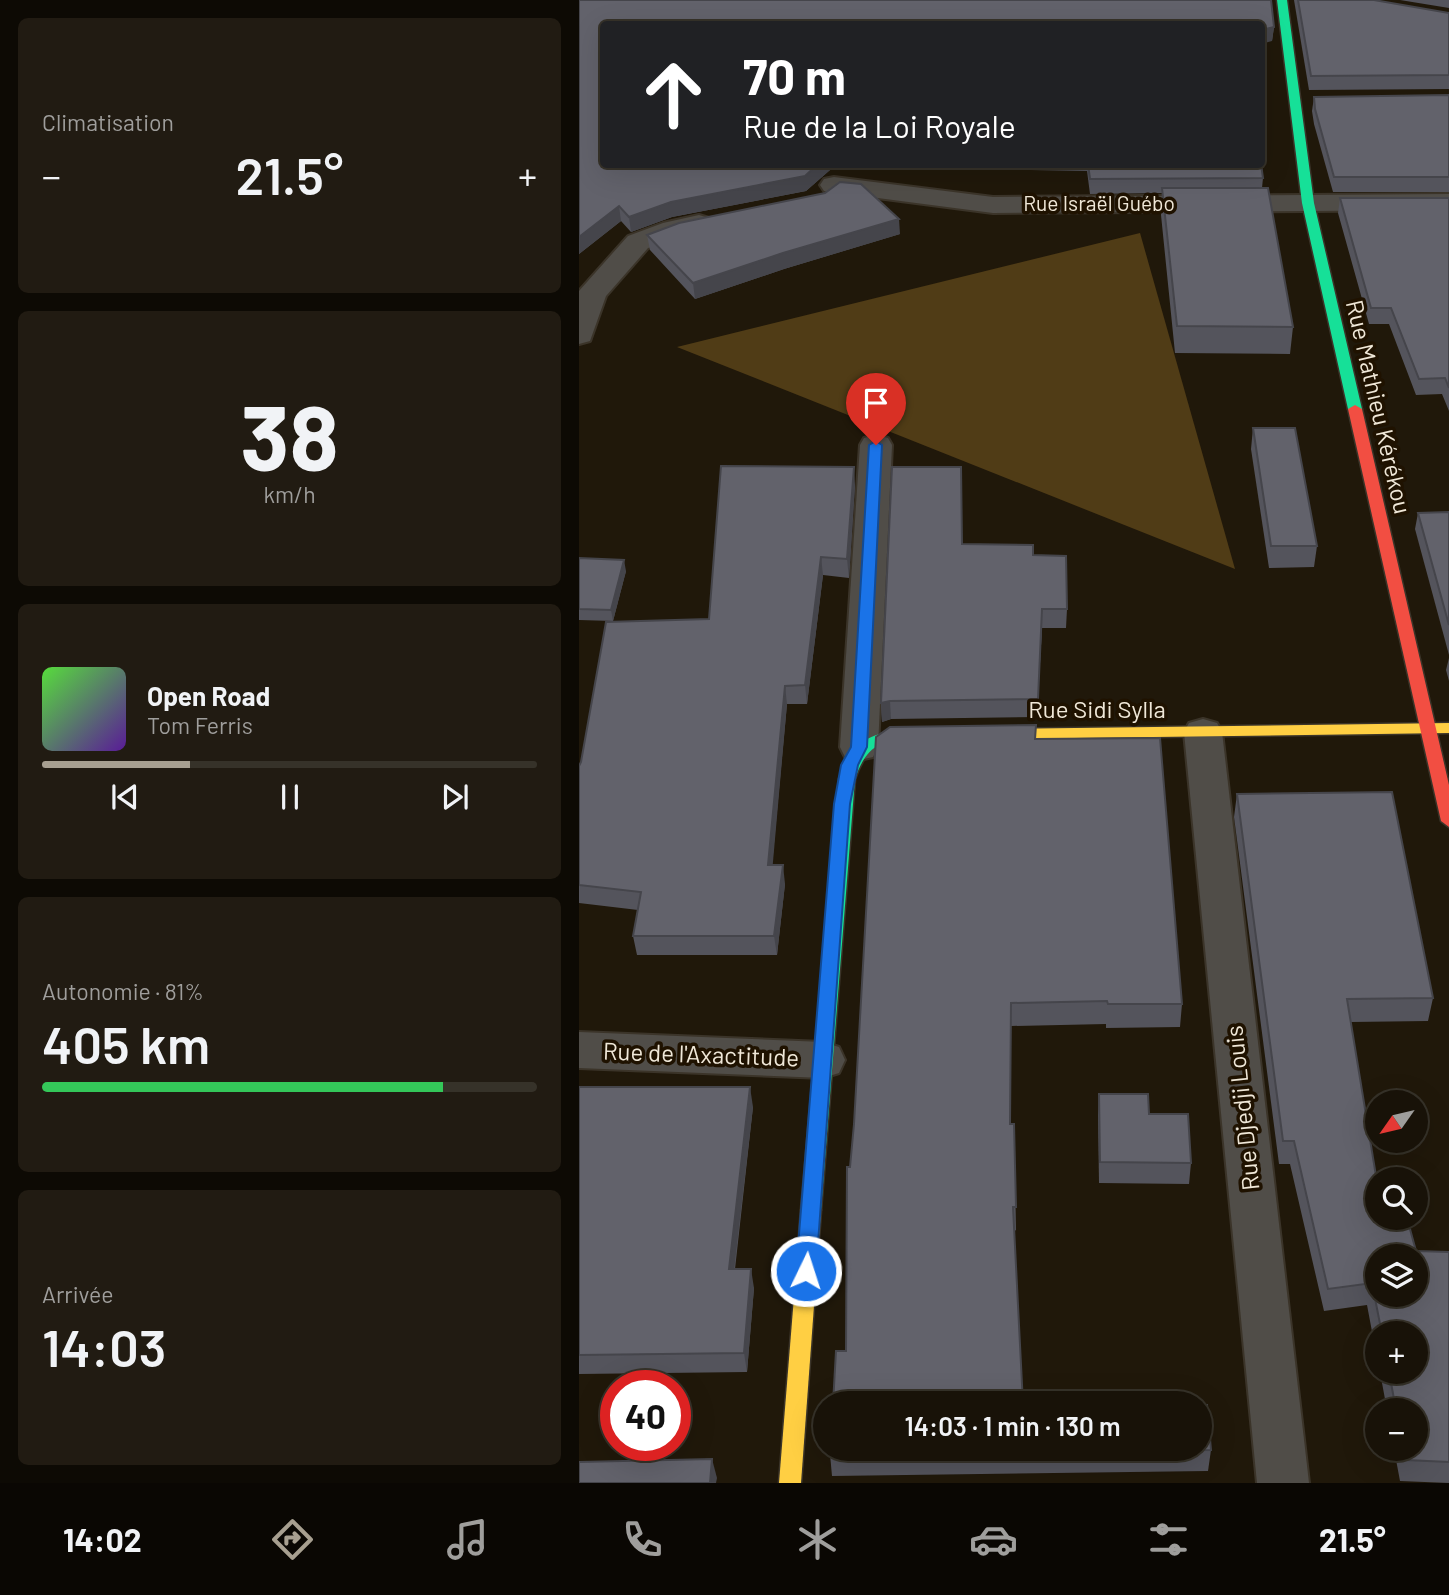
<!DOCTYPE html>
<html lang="fr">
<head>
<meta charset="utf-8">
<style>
	body { margin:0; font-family:Barlow,sans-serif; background:#211b12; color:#f1f3f6; height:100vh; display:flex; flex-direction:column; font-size:26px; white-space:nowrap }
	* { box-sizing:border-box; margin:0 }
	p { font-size:23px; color:#9f9e9c }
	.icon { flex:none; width:38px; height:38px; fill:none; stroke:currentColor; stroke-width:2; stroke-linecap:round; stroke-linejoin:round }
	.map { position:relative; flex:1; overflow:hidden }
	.details { display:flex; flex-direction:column; gap:18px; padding:18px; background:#0d0a04; width:579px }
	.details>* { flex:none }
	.hud { position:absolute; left:21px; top:21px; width:665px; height:147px; border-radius:7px; box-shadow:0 7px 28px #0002,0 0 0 2px #363229; background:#202124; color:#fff; overflow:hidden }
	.needle { width:46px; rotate:236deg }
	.fabs { position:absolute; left:786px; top:1090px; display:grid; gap:14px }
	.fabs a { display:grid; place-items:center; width:63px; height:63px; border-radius:50%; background:#181208; box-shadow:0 7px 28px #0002,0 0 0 2px #363229; font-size:35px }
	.speed { position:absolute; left:21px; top:1370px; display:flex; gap:14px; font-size:35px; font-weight:700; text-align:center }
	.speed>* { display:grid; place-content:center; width:91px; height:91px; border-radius:50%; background:#181208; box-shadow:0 7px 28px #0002,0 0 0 2px #363229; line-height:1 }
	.speed .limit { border:10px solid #d22; background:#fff; color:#111 }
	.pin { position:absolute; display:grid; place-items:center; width:60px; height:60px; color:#fff; margin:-72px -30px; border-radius:50% 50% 50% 0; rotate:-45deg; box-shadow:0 0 7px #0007 }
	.pin .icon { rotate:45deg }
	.me { position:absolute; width:77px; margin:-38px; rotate:4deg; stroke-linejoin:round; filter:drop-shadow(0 0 5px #0008) }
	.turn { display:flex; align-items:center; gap:24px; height:147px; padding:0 28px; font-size:32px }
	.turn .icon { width:91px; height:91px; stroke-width:2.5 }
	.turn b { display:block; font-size:49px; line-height:60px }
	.big { font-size:52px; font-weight:600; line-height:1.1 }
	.details .card { flex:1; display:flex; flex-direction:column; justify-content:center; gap:10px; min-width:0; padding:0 24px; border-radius:10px; background:#211b12 }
	.details .dial { align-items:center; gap:0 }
	.dial b { font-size:91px; line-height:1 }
	.song { display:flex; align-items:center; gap:21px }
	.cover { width:84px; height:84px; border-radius:10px; background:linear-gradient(135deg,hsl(110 70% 55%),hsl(270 70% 35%)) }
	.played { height:7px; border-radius:4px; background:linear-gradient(90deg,#a79f90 30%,#363229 30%) }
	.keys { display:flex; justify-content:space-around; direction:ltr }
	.heat { display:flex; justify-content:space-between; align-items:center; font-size:38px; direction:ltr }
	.charge { height:10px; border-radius:5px; background:linear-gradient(90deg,#34c759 81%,#363229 0) }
	.trip { position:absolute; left:234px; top:1391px; width:399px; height:70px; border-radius:35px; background:#181208; box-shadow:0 7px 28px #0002,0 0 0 2px #363229; font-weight:600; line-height:70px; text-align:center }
	.tab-bar { display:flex; height:112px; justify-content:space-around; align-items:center; background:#0a0703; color:#9f9e9c }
	.tab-bar .icon { width:49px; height:49px }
	.tab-bar .selected { color:#a79f90 }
	.tab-bar b { font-size:32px; color:#f1f3f6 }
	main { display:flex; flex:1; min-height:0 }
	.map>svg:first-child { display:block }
	.green { fill:#503c16 }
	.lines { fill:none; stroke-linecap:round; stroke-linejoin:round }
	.street-casing { stroke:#3b3429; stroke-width:4 }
	.fast-casing { stroke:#3b3429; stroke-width:3 }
	.slow-casing { stroke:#3b3429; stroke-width:3 }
	.jam-casing { stroke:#3b3429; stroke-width:3 }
	.street { fill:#504d48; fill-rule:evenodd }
	.fast { fill:#16e098; fill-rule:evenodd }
	.slow { fill:#ffcf43; fill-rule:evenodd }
	.jam { fill:#f24e42; fill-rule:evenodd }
	.wall { fill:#54545c }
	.shaded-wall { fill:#45454b }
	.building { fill:#62626b; stroke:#45454b; stroke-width:2; fill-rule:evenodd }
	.route { fill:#1a73e8; stroke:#114b97; stroke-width:2 }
	.labels { text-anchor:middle; stroke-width:7; stroke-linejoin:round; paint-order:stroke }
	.far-street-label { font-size:21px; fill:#f0e8d8; stroke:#1f1200 }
	.street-label { font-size:24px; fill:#f0e8d8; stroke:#1f1200 }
</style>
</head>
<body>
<main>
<section class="details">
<div class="card"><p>Climatisation</p>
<div class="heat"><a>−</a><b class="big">21.5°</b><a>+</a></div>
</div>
<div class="card dial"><b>38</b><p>km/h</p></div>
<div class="card">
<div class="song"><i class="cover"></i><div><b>Open Road</b><p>Tom Ferris</p></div></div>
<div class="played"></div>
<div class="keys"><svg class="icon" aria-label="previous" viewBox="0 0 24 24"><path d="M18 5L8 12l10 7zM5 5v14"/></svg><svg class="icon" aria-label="pause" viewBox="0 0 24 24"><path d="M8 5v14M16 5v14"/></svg><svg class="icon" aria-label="next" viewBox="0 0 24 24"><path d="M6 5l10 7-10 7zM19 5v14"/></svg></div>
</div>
<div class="card"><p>Autonomie · 81%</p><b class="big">405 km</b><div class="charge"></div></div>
<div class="card"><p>Arrivée</p><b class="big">14:03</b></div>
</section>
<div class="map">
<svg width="870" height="1483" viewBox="0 0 870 1483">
	<rect width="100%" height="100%" fill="#20180a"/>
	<!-- green -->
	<path class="green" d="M561,233l95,336 -558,-222z"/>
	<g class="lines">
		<defs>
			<g id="street">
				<path d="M255,177l159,20 456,-3v16l-456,3 -169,-22 -4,-6 4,-6z"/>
				<path d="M120,215l10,3 4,6 -4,6 -61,18 -42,48 -16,45 -11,3v-53l49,-55 35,-13z"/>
				<path d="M297,435l12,3 4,7 -14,302 -5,10 -14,3 -14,-3 -5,-10 20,-302 4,-7z"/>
				<path d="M624,719l14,4 5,9 87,751h-52l-73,-751 5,-9z"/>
				<path d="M0,1032l244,10 16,5 6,13 -6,13 -16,5 -244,-10z"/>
			</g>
			<g id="fast">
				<path d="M698,0h10l27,203 48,206 -7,4 -7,-4 -46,-206z"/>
				<path d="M335,730h15l8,5c-18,21 -61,-20 -82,44l-34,431 -3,6 -7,2 -7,-2 -3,-6 38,-431c14,-41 34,-48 75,-49z"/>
			</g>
			<g id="slow">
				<path d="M870,723v10l-520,7 -8,-5 8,-5z"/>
				<path d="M232,1202l7,2 3,6 -20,273h-22l22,-273 3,-6z"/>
			</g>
			<path id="jam" d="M776,405l7,4 87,376v42l-8,-6 -93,-412z"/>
		</defs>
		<!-- street casing -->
		<use href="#street" class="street-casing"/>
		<!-- fast casing -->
		<use href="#fast" class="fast-casing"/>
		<!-- slow casing -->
		<use href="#slow" class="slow-casing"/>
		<!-- jam casing -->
		<use href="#jam" class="jam-casing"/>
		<!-- street -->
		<use href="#street" class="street"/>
		<!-- fast -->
		<use href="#fast" class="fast"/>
		<!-- slow -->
		<use href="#slow" class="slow"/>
		<!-- jam -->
		<use href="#jam" class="jam"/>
	</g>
	<!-- wall -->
	<g class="wall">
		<path d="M0,0l695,27 -2,14 -669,-17 227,146 -24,21 -134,26 -41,15 -10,-11 -42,33z"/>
		<path d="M715,0h80l75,13v76l-140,1z"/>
		<path d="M821,0h49v8z"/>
		<path d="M870,95v97h-116l-19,-68 -2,-13 2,-14z"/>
		<path d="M397,164h285l2,14 -1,10 31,139 -3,27 -115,-1 -14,-138 1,-22 -72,1 -3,-23 -111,-2z"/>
		<path d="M761,198h109v213l-7,-17 -26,1 -27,-71h-20l-31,-111z"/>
		<path d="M321,234l-116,35 -89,30 -45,-49 -3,-15z"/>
		<path d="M674,428l64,118 -3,21 -45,1 -18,-119z"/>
		<path d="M276,485l-6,93 -26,-3 -16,129h-20l-15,161 13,19 -8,71h-140l-4,-19 5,-26 -59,-7v-137l130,-147z"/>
		<path d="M870,512v143l-34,-126 3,-16z"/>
		<path d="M383,544l71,11 34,54 -1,19h-24l-5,89 -146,2 -9,3 -1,-19z"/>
		<path d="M0,558l47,13 -13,50 -34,-1z"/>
		<path d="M870,658v23l-3,-11z"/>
		<path d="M457,739l146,265 -2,23 -74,1v-4l-95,2 -1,98h4l2,106 -170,121z"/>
		<path d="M658,794l196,204 -5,23 -77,1 26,196 39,33 33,1v231l-49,-2 -6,-32h21v-39h-28l-7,-38h35v-38h-38v24l-10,-53 -43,6 -34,-147h-11l-45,-347z"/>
		<path d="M0,1087l174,20 -18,162 19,19 -7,84 -168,2z"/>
		<path d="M520,1094l50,20 42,49 -2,21 -90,-1 -1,-68z"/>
		<path d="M632,1450l-3,21 -376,5 -2,-22z"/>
	</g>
	<!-- shaded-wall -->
	<g class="shaded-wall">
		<path d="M695,27l-2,14 -11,3v-14z"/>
		<path d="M239,164h11l1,6 -24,21 -134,26 -41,15 -2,-15 42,-15z"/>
		<path d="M40,206l2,15 -42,33v-17z"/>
		<path d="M320,219l1,15 -116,35 -89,30 -2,-16 90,-30z"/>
		<path d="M275,467l1,18 -6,93 -2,-19z"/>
		<path d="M242,557l2,18 -16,129 -2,-19z"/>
		<path d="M45,560l2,11 -13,50 -2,-11z"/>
		<path d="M463,609v19l-5,89 1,-18z"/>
		<path d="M206,686l2,18 -16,180 -3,-19z"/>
		<path d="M311,701l1,18 -9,3 -1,-19z"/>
		<path d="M204,865l2,19 -8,71 -3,-19z"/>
		<path d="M171,1087l3,20 -21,181 -3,-19z"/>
		<path d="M172,1269l3,19 -7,84 -3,-19z"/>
		<path d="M133,1459l5,19 -1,5h-6z"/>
	</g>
	<!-- building -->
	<g class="building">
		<path d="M0,0h692l3,27 -13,3v-6h-658v140h215l-13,12 -134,26 -42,15 -10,-11 -40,31z"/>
		<path d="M719,0h76l75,13v62l-138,1z"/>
		<path d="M870,95v82h-115l-19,-68 -1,-12z"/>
		<path d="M509,164h173l2,14 -173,1z"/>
		<path d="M261,182l21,2 38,35 -116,34 -90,30 -46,-48 32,-12 146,-30z"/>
		<path d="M583,188h106l25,139 -116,-1z"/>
		<path d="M761,198h109v190l-4,-10 -26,1 -28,-71h-20z"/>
		<path d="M674,428h42l22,118h-46z"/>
		<path d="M142,466l133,1 -7,92 -26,-2 -16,128 -20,1 -17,179h15l-9,71h-141l8,-44 -62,-7v-119l2,-4 25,-140 103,-3z"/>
		<path d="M313,467h69l1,77 71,1v10l33,1 1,53h-25l-4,90 -148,2 -9,2z"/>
		<path d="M870,512v113l-31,-112z"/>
		<path d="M0,558l45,2 -13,50 -32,-1z"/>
		<path d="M457,725l-1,14 125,-1 22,266h-74l-1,-3 -96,2 -1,121h4l2,83h-3l10,197h-190l3,-53h10l1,-184h3l4,-43 22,-387 14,-10z"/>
		<path d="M813,792l41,206 -86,1 30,183v36h30l9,33 33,1v210l-43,-2 -2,-11h11v-39h-19l-7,-38h26v-38h-33l-10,-51 -44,6 -34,-148h-11l-46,-347zM798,1256h38v39h-38z"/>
		<path d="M0,1087h171l-21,182h22l-7,84 -165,2z"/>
		<path d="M520,1094h49l1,20h39l3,49 -91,-1z"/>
		<path d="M621,1405h7l4,45 -381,4v-5h370z"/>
		<path d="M133,1459l-2,24h-131v-21z"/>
	</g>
	<!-- route -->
	<path class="route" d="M297,441l6,4 -15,302 -9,18 -8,39 -34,467 -3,7 -7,2 -7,-2 -3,-7 38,-467 7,-39 10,-18 18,-302z"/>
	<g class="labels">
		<!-- far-street labels -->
		<g class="far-street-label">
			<text x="520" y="211">Rue Israël Guébo</text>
		</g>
		<!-- street labels -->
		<g class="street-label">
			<text transform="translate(799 407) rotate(77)" y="8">Rue Mathieu Kérékou</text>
			<text x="518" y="718">Rue Sidi Sylla</text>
			<text transform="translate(122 1055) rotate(2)" y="8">Rue de l'Axactitude</text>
			<text transform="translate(664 1108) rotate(-96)" y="8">Rue Djedji Louis</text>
		</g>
	</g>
</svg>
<div class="fabs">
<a><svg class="needle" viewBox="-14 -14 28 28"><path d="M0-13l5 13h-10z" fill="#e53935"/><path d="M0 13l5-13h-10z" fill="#9f9e9c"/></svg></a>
<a><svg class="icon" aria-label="search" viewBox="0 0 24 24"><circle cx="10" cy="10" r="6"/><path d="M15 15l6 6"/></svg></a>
<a><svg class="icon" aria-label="layers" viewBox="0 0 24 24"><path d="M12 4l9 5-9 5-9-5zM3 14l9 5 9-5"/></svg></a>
<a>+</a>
<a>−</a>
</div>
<div class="speed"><div class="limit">40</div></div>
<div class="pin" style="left:297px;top:445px;background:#d93025"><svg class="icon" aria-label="arrive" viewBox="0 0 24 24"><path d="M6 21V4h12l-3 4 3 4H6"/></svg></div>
<svg class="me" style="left:227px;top:1271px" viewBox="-20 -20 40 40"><circle r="17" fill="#1a73e8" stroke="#fff" stroke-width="3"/><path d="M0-11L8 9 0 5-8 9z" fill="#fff"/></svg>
<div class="trip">14:03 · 1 min · 130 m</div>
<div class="hud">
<div class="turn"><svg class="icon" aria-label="ahead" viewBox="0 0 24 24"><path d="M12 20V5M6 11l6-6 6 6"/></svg><div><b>70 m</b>Rue de la Loi Royale</div></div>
</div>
</div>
</main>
<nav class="tab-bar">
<b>14:02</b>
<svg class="icon selected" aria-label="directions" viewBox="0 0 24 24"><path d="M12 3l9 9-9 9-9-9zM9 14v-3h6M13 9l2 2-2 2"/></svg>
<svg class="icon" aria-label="music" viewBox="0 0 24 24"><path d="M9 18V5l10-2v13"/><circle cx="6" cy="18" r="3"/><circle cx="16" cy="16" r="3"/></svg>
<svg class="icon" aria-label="phone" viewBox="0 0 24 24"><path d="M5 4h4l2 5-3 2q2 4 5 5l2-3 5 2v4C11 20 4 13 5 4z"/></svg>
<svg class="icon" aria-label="climate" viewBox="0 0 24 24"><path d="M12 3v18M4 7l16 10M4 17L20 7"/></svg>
<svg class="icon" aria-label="car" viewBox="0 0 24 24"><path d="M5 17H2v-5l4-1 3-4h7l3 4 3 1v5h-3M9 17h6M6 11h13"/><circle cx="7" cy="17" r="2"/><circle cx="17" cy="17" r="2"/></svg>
<svg class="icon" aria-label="filters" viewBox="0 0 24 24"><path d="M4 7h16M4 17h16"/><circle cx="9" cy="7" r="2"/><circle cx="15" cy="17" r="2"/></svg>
<b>21.5°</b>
</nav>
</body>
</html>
